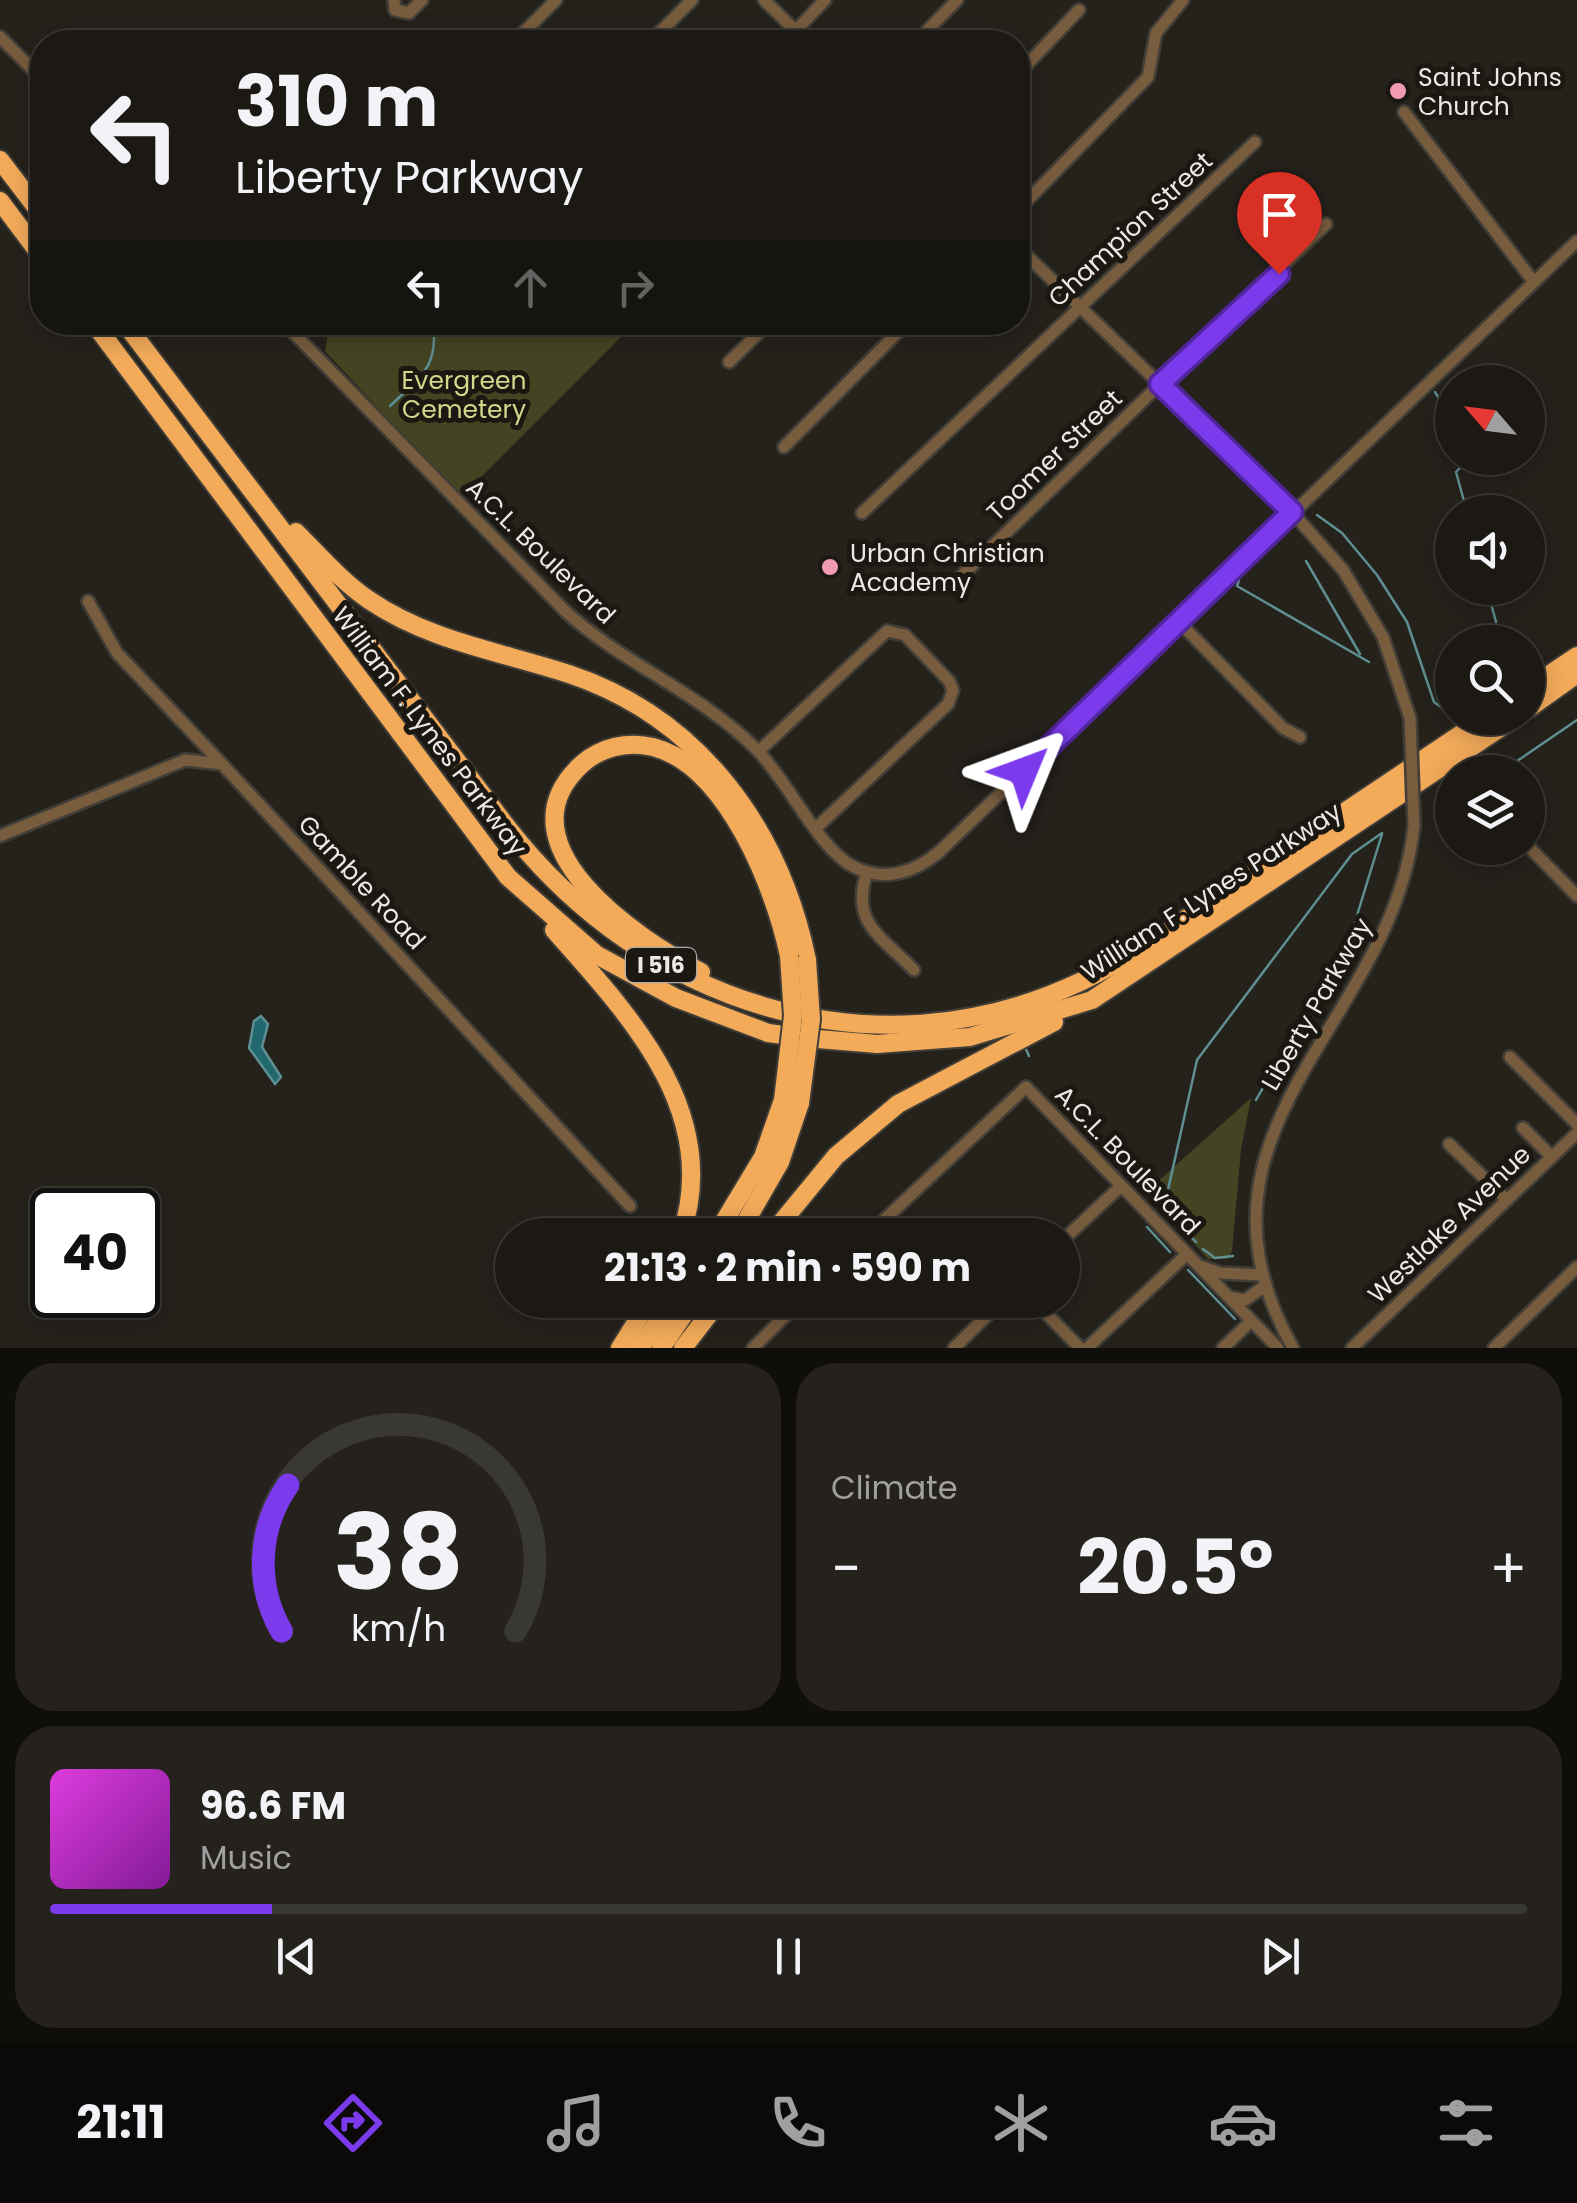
<!DOCTYPE html>
<html lang="en">
<head>
<meta charset="utf-8">
<style>
	body { margin:0; font-family:Poppins,sans-serif; background:#25221d; color:#f1f3f6; height:100vh; display:flex; flex-direction:column; font-size:38px; white-space:nowrap }
	* { box-sizing:border-box; margin:0 }
	p { font-size:32px; color:#a0a0a0 }
	.icon { flex:none; width:55px; height:55px; fill:none; stroke:currentColor; stroke-width:2; stroke-linecap:round; stroke-linejoin:round }
	.map { position:relative; height:1348px; overflow:hidden }
	.sheet { display:flex; flex-direction:column; gap:15px; padding:15px; background:#0f0e0b; flex:1 }
	.sheet>* { flex:none }
	.guide { position:absolute; left:30px; top:30px; width:1000px; height:305px; border-radius:40px; box-shadow:0 5px 25px #0003,0 0 0 2px #3a3834; background:#1c1914; color:#f1f3f6; overflow:hidden }
	.needle { width:65px; rotate:298deg }
	.buttons { position:absolute; left:1435px; top:365px; display:grid; gap:20px }
	.buttons a { display:grid; place-items:center; width:110px; height:110px; border-radius:50%; background:#1c1914; box-shadow:0 5px 25px #0003,0 0 0 2px #3a3834; font-size:50px }
	.speed { position:absolute; left:30px; top:1188px; display:flex; gap:20px; font-size:50px; font-weight:700; text-align:center }
	.speed>* { display:grid; place-content:center; width:130px; height:130px; border-radius:50%; background:#1c1914; box-shadow:0 5px 25px #0003,0 0 0 2px #3a3834; line-height:1 }
	.speed .limit { border:5px solid #111; border-radius:15px; background:#fff; color:#111 }
	.pin { position:absolute; display:grid; place-items:center; width:85px; height:85px; color:#fff; margin:-102px -42px; border-radius:50% 50% 50% 0; rotate:-45deg; box-shadow:0 0 10px #0007 }
	.pin .icon { rotate:45deg }
	.me { position:absolute; width:110px; margin:-55px; rotate:46deg; stroke-linejoin:round; filter:drop-shadow(0 0 8px #0008) }
	.turn { display:flex; align-items:center; gap:35px; height:210px; padding:0 40px; font-size:45px }
	.turn .icon { width:130px; height:130px; stroke-width:2.5 }
	.turn b { display:block; font-size:70px; line-height:85px }
	.lanes { display:flex; align-items:center; height:95px; padding:0 40px; background:#0003; justify-content:center; gap:50px; direction:ltr }
	.lanes .off { opacity:.35 }
	.big { font-size:75px; font-weight:700; line-height:1.1 }
	.sheet .card { flex:1; display:flex; flex-direction:column; justify-content:center; gap:15px; min-width:0; padding:0 35px; border-radius:40px; background:#25221d }
	.sheet .dial { align-items:center; gap:0 }
	.dial svg { height:260px; overflow:visible; fill:none; stroke:#3a3834; stroke-width:7; stroke-linecap:round; text-anchor:middle }
	.dial text { fill:#f1f3f6; stroke:none }
	.song { display:flex; align-items:center; gap:30px }
	.cover { width:120px; height:120px; border-radius:15px; background:linear-gradient(135deg,hsl(300 70% 55%),hsl(290 70% 35%)) }
	.played { height:10px; border-radius:5px; background:linear-gradient(90deg,#7c3aed 15%,#3a3834 15%) }
	.keys { display:flex; justify-content:space-around; direction:ltr }
	.heat { display:flex; justify-content:space-between; align-items:center; font-size:55px; direction:ltr }
	.sheet .tiles { flex:1; display:grid; gap:15px; grid-template-columns:1fr 1fr }
	.card:last-child { grid-column:span 2 }
	.trip { position:absolute; left:495px; top:1218px; width:585px; height:100px; border-radius:50px; background:#1c1914; box-shadow:0 5px 25px #0003,0 0 0 2px #3a3834; font-weight:700; line-height:100px; text-align:center }
	.tabs { display:flex; height:160px; justify-content:space-around; align-items:center; background:#0b0a08; color:#a0a0a0 }
	.tabs .icon { width:70px; height:70px }
	.tabs .selected { color:#7c3aed }
	.tabs b { font-size:45px; color:#f1f3f6 }
	.map>svg:first-child { display:block }
	.green { fill:#434522 }
	.water { fill:#22686f; stroke:#5e8f92; stroke-width:2.5 }
	.lines { fill:none; stroke-linecap:round; stroke-linejoin:round }
	.stream { stroke:#5e8f92; stroke-width:2.5 }
	.minor-casing { stroke:#413d37; stroke-width:16 }
	.highway-casing { stroke:#413d37; stroke-width:22 }
	.minor { stroke:#785c3e; stroke-width:11 }
	.highway { stroke:#f3ab5a; stroke-width:18 }
	.minor-bridge-casing { stroke:#413d37; stroke-width:16; stroke-linecap:butt }
	.highway-bridge-casing { stroke:#413d37; stroke-width:22; stroke-linecap:butt }
	.minor-bridge { stroke:#785c3e; stroke-width:11 }
	.highway-bridge { stroke:#f3ab5a; stroke-width:18 }
	.route-casing { stroke:#51269a; stroke-width:25 }
	.route { stroke:#7c3aed; stroke-width:18 }
	.poi-dot { fill:#f19ab4; stroke:#1b1812; stroke-width:4 }
	.labels { text-anchor:middle; stroke-width:10; stroke-linejoin:round; paint-order:stroke }
	.shield { fill:#1b1812; stroke:#adaaa6; stroke-width:2.5 }
	.shield-label { font-size:22px; font-weight:bold; fill:#ebe9e5 }
	.poi-label { font-size:25px; fill:#ebe9e5; stroke:#1b1812; text-anchor:start }
	.street-label { font-size:25px; fill:#ebe9e5; stroke:#1b1812 }
	.park-label { font-size:25px; fill:#d1d78b; stroke:#1b1812 }
</style>
</head>
<body>
<div class="map">
<svg width="1577" height="1348" viewBox="0 0 1577 1348">
	<rect width="100%" height="100%" fill="#25211b"/>
	<!-- green -->
	<g class="green">
		<path d="M330,323h305l-174,174 -136,-146z"/>
		<path d="M1251,1098l-10,52 -9,101 -4,8h-20l-61,-68z"/>
	</g>
	<!-- water -->
	<path class="water" d="M261,1016l7,8 -6,23 19,30 -6,7 -26,-36 5,-27z"/>
	<g class="lines">
		<!-- stream -->
		<g class="stream">
			<path d="M1435,392l17,28"/>
			<path d="M1185,400l101,96"/>
			<path d="M390,406c30,-29 49,-38 43,-84"/>
			<path d="M1467,512l-11,-40 13,-14"/>
			<path d="M1317,515l25,18 35,42 30,47 27,80 18,13"/>
			<path d="M1306,561l54,93"/>
			<path d="M1239,580l-2,6 132,76"/>
			<path d="M1487,588l9,34"/>
			<path d="M1459,718h1"/>
			<path d="M1496,759l5,13 76,-52"/>
			<path d="M1025,1047l4,9"/>
			<path d="M1256,1100l95,-165 31,-101"/>
			<path d="M1171,1215l25,27"/>
			<path d="M1167,1218l4,-3 -5,-16 31,-139 155,-206 30,-21"/>
			<path d="M1147,1227l23,25"/>
			<path d="M1203,1249l12,9 18,-2"/>
			<path d="M1188,1270l47,49"/>
		</g>
		<defs>
			<g id="minor">
				<path d="M394,0l1,10 14,3 13,-13"/>
				<path d="M764,0l43,42"/>
				<path d="M0,37l42,42"/>
				<path d="M514,42l42,-42"/>
				<path d="M650,42l42,-42"/>
				<path d="M785,42l40,-42"/>
				<path d="M916,42l41,-42"/>
				<path d="M1018,74l61,-64"/>
				<path d="M1404,112l129,169"/>
				<path d="M1018,210l130,-133 8,-44 27,-33"/>
				<path d="M1018,247l274,265 51,58 40,67 27,81"/>
				<path d="M283,322l282,289c59,54 135,81 192,139 31,31 62,100 97,117 30,15 60,6 85,-15l638,-611"/>
				<path d="M729,362l41,-40"/>
				<path d="M784,447l124,-125"/>
				<path d="M862,513l393,-371"/>
				<path d="M950,587l376,-363"/>
				<path d="M88,601l29,52 105,111"/>
				<path d="M1179,622l104,106 17,9"/>
				<path d="M759,751l128,-120 18,4 44,46 4,9 -5,14 -132,124"/>
				<path d="M0,836l185,-76 37,4 408,442"/>
				<path d="M1531,849l46,47"/>
				<path d="M867,872c-17,51 14,64 47,98"/>
				<path d="M1510,1057l67,67"/>
				<path d="M1523,1128l29,29"/>
				<path d="M1449,1144l58,56"/>
				<path d="M868,1235l158,-148 252,261"/>
				<path d="M1062,1241l59,-55"/>
				<path d="M1203,1267l17,6 42,2"/>
				<path d="M1229,1297l16,3 21,-15"/>
				<path d="M1033,1300l47,48"/>
				<path d="M753,1348l48,-48"/>
				<path d="M954,1348l49,-48"/>
				<path d="M1087,1348l100,-94"/>
				<path d="M1223,1348l27,-26"/>
				<path d="M1293,1348c-123,-220 99,-322 121,-522"/>
				<path d="M1352,1348l225,-215"/>
				<path d="M1494,1348l83,-81"/>
			</g>
			<g id="highway">
				<path d="M0,160l42,55"/>
				<path d="M0,201l42,56"/>
				<path d="M93,322l415,555 89,78 79,43 92,35 38,5 71,6 93,-7 122,-37 423,-282"/>
				<path d="M124,322l383,505c136,175 364,253 573,155 57,-27 108,-65 160,-100 82,-55 164,-110 245,-164"/>
				<path d="M296,532c23,23 46,50 73,68 60,41 133,52 200,74 131,44 211,155 238,286"/>
				<path d="M1528,689l49,-33"/>
				<path d="M1528,709l49,-35"/>
				<path d="M554,930c74,84 169,182 127,305"/>
				<path d="M701,972c-62,-32 -207,-128 -119,-208 19,-17 46,-23 71,-17 74,19 122,142 136,209"/>
				<path d="M716,1235l47,-78 20,-57"/>
				<path d="M738,1235l42,-73 20,-59"/>
				<path d="M771,1235l65,-79 62,-52 156,-82"/>
				<path d="M620,1348l30,-48"/>
				<path d="M640,1348l33,-48"/>
				<path d="M661,1348l33,-48"/>
				<path d="M683,1348l37,-48"/>
			</g>
		</defs>
		<!-- minor casing -->
		<use href="#minor" class="minor-casing"/>
		<!-- highway casing -->
		<use href="#highway" class="highway-casing"/>
		<!-- minor -->
		<use href="#minor" class="minor"/>
		<!-- highway -->
		<use href="#highway" class="highway"/>
		<defs>
			<path id="minor-bridge" d="M1410,718l4,108"/>
			<g id="highway-bridge">
				<path d="M783,1100l10,-84 -4,-60"/>
				<path d="M800,1103l11,-84 -4,-59"/>
			</g>
		</defs>
		<!-- minor-bridge casing -->
		<use href="#minor-bridge" class="minor-bridge-casing"/>
		<!-- highway-bridge casing -->
		<use href="#highway-bridge" class="highway-bridge-casing"/>
		<!-- minor-bridge -->
		<use href="#minor-bridge" class="minor-bridge"/>
		<!-- highway-bridge -->
		<use href="#highway-bridge" class="highway-bridge"/>
	</g>
	<g class="lines">
		<defs>
			<path id="route" d="M1024,771l268,-259 -132,-128 119,-110"/>
		</defs>
		<!-- route casing -->
		<use href="#route" class="route-casing"/>
		<!-- route -->
		<use href="#route" class="route"/>
	</g>
	<!-- markers -->
	<g class="poi-dot">
		<circle cx="1398" cy="91" r="10"/>
		<circle cx="830" cy="567" r="10"/>
	</g>
	<g class="labels">
		<!-- shield labels -->
		<rect class="shield" x="626" y="948" width="70" height="34" rx="8"/>
		<g class="shield-label">
			<text x="661" y="973">I 516</text>
		</g>
		<!-- poi labels -->
		<g class="poi-label">
			<text x="1418" y="86">Saint Johns<tspan x="1418" dy="29">Church</tspan></text>
			<text x="850" y="562">Urban Christian<tspan x="850" dy="29">Academy</tspan></text>
		</g>
		<!-- street labels -->
		<g class="street-label">
			<text transform="translate(1130 229) rotate(-43)" y="9">Champion Street</text>
			<text transform="translate(1054 455) rotate(-44)" y="9">Toomer Street</text>
			<text transform="translate(541 551) rotate(44)" y="9">A.C.L. Boulevard</text>
			<text transform="translate(430 731) rotate(53)" y="9">William F. Lynes Parkway</text>
			<text transform="translate(362 882) rotate(47)" y="9">Gamble Road</text>
			<text transform="translate(1211 891) rotate(-33)" y="9">William F. Lynes Parkway</text>
			<text transform="translate(1316 1004) rotate(-60)" y="9">Liberty Parkway</text>
			<text transform="translate(1128 1160) rotate(46)" y="9">A.C.L. Boulevard</text>
			<text transform="translate(1449 1224) rotate(-44)" y="9">Westlake Avenue</text>
		</g>
		<!-- park labels -->
		<g class="park-label">
			<text x="464" y="389">Evergreen<tspan x="464" dy="29">Cemetery</tspan></text>
		</g>
	</g>
</svg>
<div class="buttons">
<a><svg class="needle" viewBox="-14 -14 28 28"><path d="M0-13l5 13h-10z" fill="#e53935"/><path d="M0 13l5-13h-10z" fill="#a0a0a0"/></svg></a>
<a><svg class="icon" aria-label="sound" viewBox="0 0 24 24"><path d="M4 9h4l5-4v14l-5-4H4zM17 9q2 3 0 6"/></svg></a>
<a><svg class="icon" aria-label="search" viewBox="0 0 24 24"><circle cx="10" cy="10" r="6"/><path d="M15 15l6 6"/></svg></a>
<a><svg class="icon" aria-label="layers" viewBox="0 0 24 24"><path d="M12 4l9 5-9 5-9-5zM3 14l9 5 9-5"/></svg></a>
</div>
<div class="speed"><div class="limit">40</div></div>
<div class="pin" style="left:1279px;top:274px;background:#d93025"><svg class="icon" aria-label="arrive" viewBox="0 0 24 24"><path d="M6 21V4h12l-3 4 3 4H6"/></svg></div>
<svg class="me" style="left:1024px;top:771px" viewBox="-20 -20 40 40"><path d="M0-17L14 15 0 8-14 15z" fill="#7c3aed" stroke="#fff" stroke-width="4"/></svg>
<div class="trip">21:13 · 2 min · 590 m</div>
<div class="guide">
<div class="turn"><svg class="icon" aria-label="left" viewBox="0 0 24 24"><path d="M17 20v-9H6M10 6l-5 5 5 5"/></svg><div><b>310 m</b>Liberty Parkway</div></div>
<div class="lanes"><svg class="icon" aria-label="left" viewBox="0 0 24 24"><path d="M17 20v-9H6M10 6l-5 5 5 5"/></svg><svg class="icon off" aria-label="ahead" viewBox="0 0 24 24"><path d="M12 20V5M6 11l6-6 6 6"/></svg><svg class="icon off" aria-label="right" viewBox="0 0 24 24"><path d="M7 20v-9h11M14 6l5 5-5 5"/></svg></div>
</div>
</div>
<section class="sheet">
<div class="tiles">
<div class="card dial"><svg viewBox="0 0 100 80">
<path d="M14 69A42 42 0 1 1 86 69"/>
<path d="M14 69A42 42 0 0 1 16 24" stroke="#7c3aed"/>
<text x="50" y="56" font-size="32" font-weight="700">38</text>
<text x="50" y="72" font-size="11">km/h</text>
</svg></div>
<div class="card"><p>Climate</p>
<div class="heat"><a>−</a><b class="big">20.5°</b><a>+</a></div>
</div>
<div class="card">
<div class="song"><i class="cover"></i><div><b>96.6 FM</b><p>Music</p></div></div>
<div class="played"></div>
<div class="keys"><svg class="icon" aria-label="previous" viewBox="0 0 24 24"><path d="M18 5L8 12l10 7zM5 5v14"/></svg><svg class="icon" aria-label="pause" viewBox="0 0 24 24"><path d="M8 5v14M16 5v14"/></svg><svg class="icon" aria-label="next" viewBox="0 0 24 24"><path d="M6 5l10 7-10 7zM19 5v14"/></svg></div>
</div>
</div>
</section>
<nav class="tabs">
<b>21:11</b>
<svg class="icon selected" aria-label="directions" viewBox="0 0 24 24"><path d="M12 3l9 9-9 9-9-9zM9 14v-3h6M13 9l2 2-2 2"/></svg>
<svg class="icon" aria-label="music" viewBox="0 0 24 24"><path d="M9 18V5l10-2v13"/><circle cx="6" cy="18" r="3"/><circle cx="16" cy="16" r="3"/></svg>
<svg class="icon" aria-label="phone" viewBox="0 0 24 24"><path d="M5 4h4l2 5-3 2q2 4 5 5l2-3 5 2v4C11 20 4 13 5 4z"/></svg>
<svg class="icon" aria-label="climate" viewBox="0 0 24 24"><path d="M12 3v18M4 7l16 10M4 17L20 7"/></svg>
<svg class="icon" aria-label="car" viewBox="0 0 24 24"><path d="M5 17H2v-5l4-1 3-4h7l3 4 3 1v5h-3M9 17h6M6 11h13"/><circle cx="7" cy="17" r="2"/><circle cx="17" cy="17" r="2"/></svg>
<svg class="icon" aria-label="filters" viewBox="0 0 24 24"><path d="M4 7h16M4 17h16"/><circle cx="9" cy="7" r="2"/><circle cx="15" cy="17" r="2"/></svg>
</nav>
</body>
</html>
